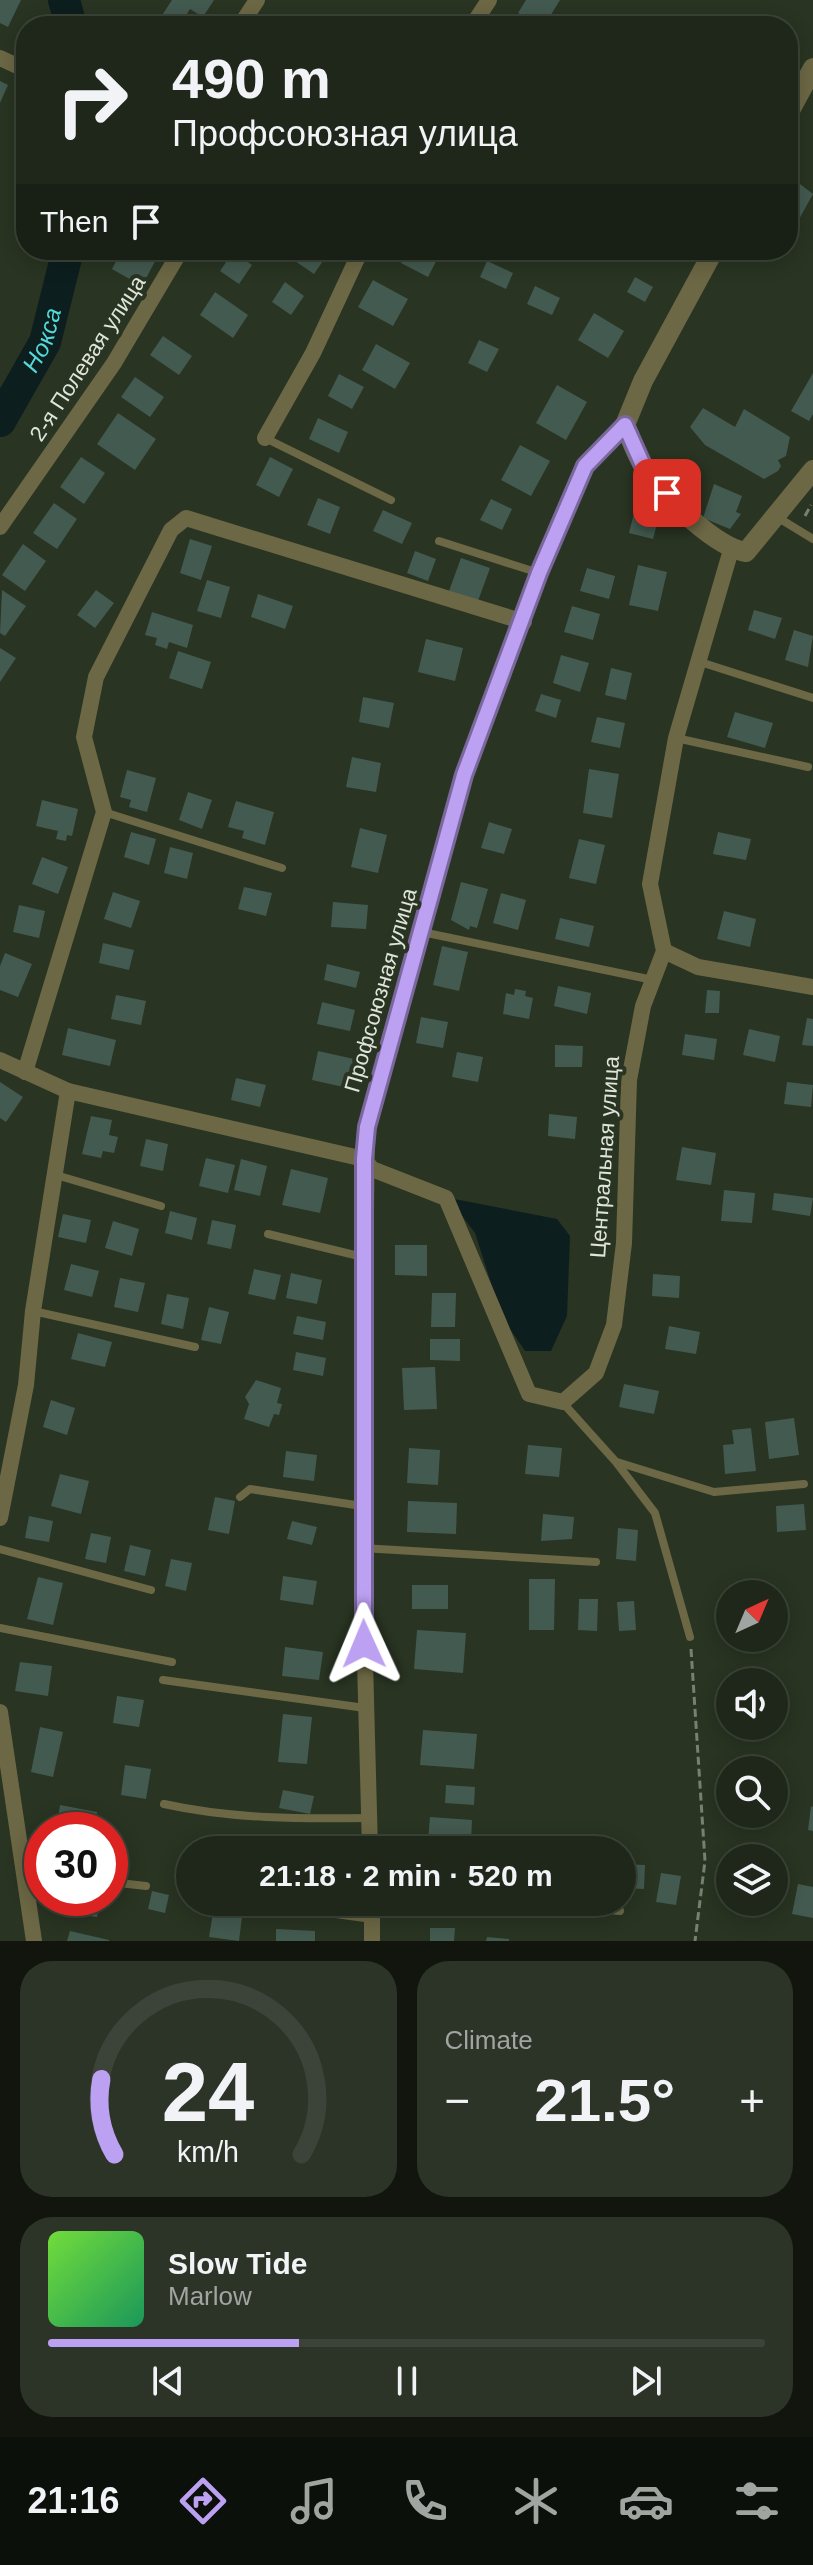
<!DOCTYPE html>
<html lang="en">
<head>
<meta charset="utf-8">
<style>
	body { margin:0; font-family:Arial,sans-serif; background:#2c3327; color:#f1f3f6; height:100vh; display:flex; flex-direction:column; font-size:30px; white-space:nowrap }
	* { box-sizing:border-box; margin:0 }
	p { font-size:26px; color:#a1a5a2 }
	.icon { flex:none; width:44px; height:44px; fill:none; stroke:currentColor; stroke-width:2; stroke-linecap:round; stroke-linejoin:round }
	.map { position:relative; height:1941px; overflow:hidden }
	.sheet { display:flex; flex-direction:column; gap:20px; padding:20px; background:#11150e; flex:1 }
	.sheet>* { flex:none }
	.top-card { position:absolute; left:16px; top:16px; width:782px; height:244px; border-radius:32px; box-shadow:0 4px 20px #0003,0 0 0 2px #3c4439; background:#1f271a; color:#f1f3f6; overflow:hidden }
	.needle { width:52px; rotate:44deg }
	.buttons { position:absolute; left:716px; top:1580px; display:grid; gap:16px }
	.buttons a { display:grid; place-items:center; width:72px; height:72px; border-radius:50%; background:#1f271a; box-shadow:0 4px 20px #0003,0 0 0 2px #3c4439; font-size:40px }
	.speed { position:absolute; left:24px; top:1812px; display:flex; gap:16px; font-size:40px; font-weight:700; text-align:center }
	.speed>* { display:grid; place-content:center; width:104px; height:104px; border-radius:50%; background:#1f271a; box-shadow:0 4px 20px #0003,0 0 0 2px #3c4439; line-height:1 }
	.speed .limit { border:12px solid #d22; background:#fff; color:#111 }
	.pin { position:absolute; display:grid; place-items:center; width:68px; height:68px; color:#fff; margin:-34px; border-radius:16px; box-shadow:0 4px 12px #0006 }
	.me { position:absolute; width:88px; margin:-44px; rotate:359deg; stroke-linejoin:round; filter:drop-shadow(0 0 6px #0008) }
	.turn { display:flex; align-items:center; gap:28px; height:168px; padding:0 24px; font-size:36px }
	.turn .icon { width:104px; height:104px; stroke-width:2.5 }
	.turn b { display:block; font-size:56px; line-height:68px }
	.then { display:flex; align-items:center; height:76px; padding:0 24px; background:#0003; gap:16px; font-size:30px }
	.big { font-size:60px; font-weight:600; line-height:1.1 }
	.sheet .tile { flex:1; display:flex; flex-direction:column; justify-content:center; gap:12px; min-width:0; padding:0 28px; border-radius:32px; background:#2c3327 }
	.sheet .dial { align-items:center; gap:0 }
	.dial svg { height:208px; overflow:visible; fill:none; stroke:#3c4439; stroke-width:7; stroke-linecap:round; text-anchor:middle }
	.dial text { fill:#f1f3f6; stroke:none }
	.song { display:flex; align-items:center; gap:24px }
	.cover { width:96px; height:96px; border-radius:12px; background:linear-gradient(135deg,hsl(100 70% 55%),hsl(150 70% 35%)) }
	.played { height:8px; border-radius:4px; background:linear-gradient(90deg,#bca0f2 35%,#3c4439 35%) }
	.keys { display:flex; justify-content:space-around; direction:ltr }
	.heat { display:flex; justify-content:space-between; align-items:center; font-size:44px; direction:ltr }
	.sheet .tiles { flex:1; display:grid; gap:20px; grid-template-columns:1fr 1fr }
	.tile:last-child { grid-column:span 2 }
	.trip { position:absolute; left:176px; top:1836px; width:460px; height:80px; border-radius:40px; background:#1f271a; box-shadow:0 4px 20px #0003,0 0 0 2px #3c4439; font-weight:600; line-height:80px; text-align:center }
	.tab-bar { display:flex; height:128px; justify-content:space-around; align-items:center; background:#0c100a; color:#a1a5a2 }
	.tab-bar .icon { width:56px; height:56px }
	.tab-bar .active { color:#bca0f2 }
	.tab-bar b { font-size:36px; color:#f1f3f6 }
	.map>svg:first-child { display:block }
	.water { fill:#0d1e1f }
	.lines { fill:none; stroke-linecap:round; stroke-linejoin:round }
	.river { stroke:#0d1e1f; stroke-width:32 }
	.building { fill:#435a50 }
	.path { stroke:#778071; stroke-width:3; stroke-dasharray:8 4; stroke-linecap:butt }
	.service { stroke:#6c6845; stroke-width:8 }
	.minor { stroke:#6c6845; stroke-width:16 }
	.tertiary { stroke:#6c6845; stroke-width:20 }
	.route-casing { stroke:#7a689d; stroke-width:20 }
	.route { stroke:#bca0f2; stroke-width:14 }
	.labels { text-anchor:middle; stroke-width:8; stroke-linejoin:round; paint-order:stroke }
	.street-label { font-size:22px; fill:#dfe5da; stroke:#293422 }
	.water-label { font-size:24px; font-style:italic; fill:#54dadb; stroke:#293422 }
</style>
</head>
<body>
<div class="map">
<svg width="813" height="1941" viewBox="0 0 813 1941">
	<rect width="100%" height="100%" fill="#293422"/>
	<!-- water -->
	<path class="water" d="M449,1198l108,21 13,17 -3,80 -16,35h-26l-23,-34 -27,-84z"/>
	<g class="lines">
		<!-- river -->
		<g class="river">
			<path d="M64,0l7,26"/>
			<path id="s1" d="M0,421l45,-79 23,-92"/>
		</g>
	</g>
	<!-- building -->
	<g class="building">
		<path d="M0,0h21l-13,27 -8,-4z"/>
		<path d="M172,0h42l-11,17 -13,-8 -11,17h-24z"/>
		<path d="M526,0h34l-16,26 -26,-13z"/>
		<path d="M0,81l8,4 -8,18z"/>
		<path d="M796,181l17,13 -25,45v-42z"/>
		<path d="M122,250h39l-19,36 -30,-17z"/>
		<path d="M302,250h19l6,5 -13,19 -19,-13z"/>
		<path d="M407,250h35l-14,27 -27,-14z"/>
		<path d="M642,250h24l-6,10z"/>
		<path d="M233,252l19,13 -13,19 -19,-13z"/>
		<path d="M487,261l26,12 -7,16 -26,-12z"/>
		<path d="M635,277l18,10 -8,15 -18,-10z"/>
		<path d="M373,280l35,19 -15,27 -35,-19z"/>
		<path d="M285,282l19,14 -13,19 -19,-13z"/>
		<path d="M535,286l25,12 -8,17 -25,-11z"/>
		<path d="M215,292l33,23 -15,23 -33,-23z"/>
		<path d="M594,313l30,18 -16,27 -30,-18z"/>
		<path d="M163,336l29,20 -13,19 -29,-20z"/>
		<path d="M479,340l20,9 -12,23 -19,-9z"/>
		<path d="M376,344l34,19 -15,26 -33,-19z"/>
		<path d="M813,373v41l-4,7 -18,-10z"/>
		<path d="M339,374l25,13 -12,22 -24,-13z"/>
		<path d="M135,377l29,20 -14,20 -29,-20z"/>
		<path d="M557,385l30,17 -21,38 -30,-17z"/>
		<path d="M703,408l32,19 9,-18 46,28 -4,19 -8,4 3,6 -3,5 -14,8 -59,-34 -15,-18z"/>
		<path d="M118,413l38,26 -21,31 -38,-26z"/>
		<path d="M318,418l30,14 -9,21 -30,-14z"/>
		<path d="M520,445l30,16 -19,35 -30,-16z"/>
		<path d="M81,457l24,16 -21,31 -24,-17z"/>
		<path d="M270,457l23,12 -14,28 -23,-12z"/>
		<path d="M714,484l28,12 -6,16 5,2 -11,15 -27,-11z"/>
		<path d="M318,498l22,9 -10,27 -23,-9z"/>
		<path d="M491,499l21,10 -10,21 -22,-10z"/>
		<path d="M54,503l23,16 -20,30 -24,-16z"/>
		<path d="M383,510l29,13 -10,21 -29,-13z"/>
		<path d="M634,513l24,7 -5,19 -24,-6z"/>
		<path d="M190,539l22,7 -11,34 -21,-7z"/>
		<path d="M23,544l23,17 -21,30 -23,-16z"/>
		<path d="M415,551l21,8 -8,22 -21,-8z"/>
		<path d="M461,558l29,10 -12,33 -29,-10z"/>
		<path d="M638,565l29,7 -9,39 -29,-6z"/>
		<path d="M587,568l28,8 -6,23 -29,-8z"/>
		<path d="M207,580l23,7 -9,31 -24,-7z"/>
		<path d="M2,590l24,16 -21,30 -5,-3z"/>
		<path d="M96,590l18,13 -19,25 -18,-13z"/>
		<path d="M258,594l35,12 -8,23 -34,-12z"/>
		<path d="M572,606l28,8 -7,26 -29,-8z"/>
		<path d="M754,610l28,8 -7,21 -27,-9z"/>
		<path d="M152,612l41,13 -6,23 -18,-6 -2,7 -12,-4 2,-7 -12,-3z"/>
		<path d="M794,630l19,6 -5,31 -23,-7z"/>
		<path d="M426,639l37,9 -8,33 -37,-9z"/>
		<path d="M0,648l16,10 -16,24z"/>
		<path d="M178,651l33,11 -9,27 -33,-11z"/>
		<path d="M561,655l28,8 -9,29 -27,-9z"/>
		<path d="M611,668l21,5 -6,27 -21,-5z"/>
		<path d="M541,694l20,6 -5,18 -21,-7z"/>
		<path d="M363,697l31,6 -5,25 -30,-6z"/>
		<path d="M735,712l38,11 -8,25 -38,-11z"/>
		<path d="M597,717l28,6 -5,25 -29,-6z"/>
		<path d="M352,757l29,6 -5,29 -30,-5z"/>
		<path d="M589,769l30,5 -7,44 -29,-5z"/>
		<path d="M127,770l29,8 -9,34 -18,-5 2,-7 -11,-3z"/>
		<path d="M188,792l24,8 -10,29 -23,-9z"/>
		<path d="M42,800l36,9 -6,27 -5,-1 -1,6 -10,-2 2,-8 -22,-5z"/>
		<path d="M236,801l38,11 -9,33 -23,-7 2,-7 -16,-4z"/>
		<path d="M489,822l23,7 -8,25 -23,-6z"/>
		<path d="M360,828l27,7 -9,38 -27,-6z"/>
		<path d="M131,832l25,7 -7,26 -25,-8z"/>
		<path d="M718,832l33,7 -5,21 -33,-6z"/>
		<path d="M579,839l26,6 -9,39 -27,-6z"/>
		<path d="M170,847l23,6 -6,26 -23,-6z"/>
		<path d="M42,857l26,10 -10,27 -26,-10z"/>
		<path d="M461,882l27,7 -11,39 -7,-2 -1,4 -18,-10z"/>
		<path d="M244,887l28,6 -6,23 -28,-7z"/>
		<path d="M113,892l27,9 -9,27 -27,-9z"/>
		<path d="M501,893l25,7 -8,30 -25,-7z"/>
		<path d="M333,902l35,3 -2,24 -35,-2z"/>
		<path d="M19,905l26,6 -6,27 -26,-6z"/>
		<path d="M724,911l32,8 -6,28 -33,-8z"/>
		<path d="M560,918l34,8 -5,21 -34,-8z"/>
		<path d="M103,943l31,7 -5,20 -30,-7z"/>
		<path d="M442,946l26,6 -9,39 -26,-6z"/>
		<path d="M5,953l27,11 -14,33 -18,-7v-24z"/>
		<path d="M327,964l33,8 -4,16 -32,-8z"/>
		<path d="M558,986l33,7 -4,21 -33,-8z"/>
		<path d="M515,989l11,2 -1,5 8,2 -4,21 -26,-5 3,-21 8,2z"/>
		<path d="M707,990l13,1 -1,22h-14z"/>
		<path d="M116,995l30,6 -5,24 -30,-6z"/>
		<path d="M322,1002l33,8 -5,21 -33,-7z"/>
		<path d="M421,1017l27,5 -5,26 -27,-5z"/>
		<path d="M807,1018l6,1v27l-11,-1z"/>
		<path d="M68,1028l48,12 -6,26 -48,-11z"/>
		<path d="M749,1029l31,7 -5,26 -32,-7z"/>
		<path d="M685,1034l32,5 -3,21 -32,-5z"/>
		<path d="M555,1045l28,1 -1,21h-27z"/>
		<path d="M318,1051l36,8 -6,29 -36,-8z"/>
		<path d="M457,1052l26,5 -5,25 -26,-5z"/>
		<path d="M236,1078l30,7 -6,22 -29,-7z"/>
		<path d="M0,1082l23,15 -17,25 -6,-4z"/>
		<path d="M787,1082l26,3 -2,22 -27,-3z"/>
		<path d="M549,1114l28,3 -2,22 -27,-3z"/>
		<path d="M91,1116l21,4 -3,15 9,2 -4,16 -11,-2 -2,7 -19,-4z"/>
		<path d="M146,1139l22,5 -5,27 -23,-5z"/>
		<path d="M682,1147l34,6 -5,32 -35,-5z"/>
		<path d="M206,1158l29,7 -7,28 -29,-7z"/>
		<path d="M241,1159l26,7 -7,30 -26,-6z"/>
		<path d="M291,1169l37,9 -8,35 -38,-8z"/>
		<path d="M724,1190l31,3 -3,30 -31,-2z"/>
		<path d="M774,1193l39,5 -3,18 -38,-6z"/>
		<path d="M170,1211l27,7 -5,22 -27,-7z"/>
		<path d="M63,1214l28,6 -5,23 -28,-6z"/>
		<path d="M212,1220l24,5 -5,24 -24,-5z"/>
		<path d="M113,1221l26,8 -7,27 -27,-8z"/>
		<path d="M395,1245h32v31l-32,-1z"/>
		<path d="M71,1264l28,7 -7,26 -28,-7z"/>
		<path d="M254,1269l27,6 -6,25 -27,-6z"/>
		<path d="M291,1273l31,7 -5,24 -31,-6z"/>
		<path d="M653,1274l27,2 -1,22 -27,-2z"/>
		<path d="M120,1278l25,5 -7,29 -24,-5z"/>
		<path d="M432,1293h24l-1,34h-24z"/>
		<path d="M167,1294l22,4 -6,31 -22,-5z"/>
		<path d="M209,1307l20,5 -8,32 -20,-4z"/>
		<path d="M297,1316l29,6 -3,18 -30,-6z"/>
		<path d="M669,1326l31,6 -4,22 -31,-5z"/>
		<path d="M78,1333l34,9 -7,25 -34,-8z"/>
		<path d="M430,1339h30v22l-30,-1z"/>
		<path d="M296,1352l30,6 -3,18 -30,-6z"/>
		<path d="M435,1367l2,42 -33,1 -2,-42z"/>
		<path d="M256,1380l25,8 -4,15 5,1 -3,11 -5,-1 -5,13 -25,-8 5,-15 -4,-7z"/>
		<path d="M624,1384l35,7 -5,23 -35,-7z"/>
		<path d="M51,1400l24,8 -8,27 -24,-8z"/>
		<path d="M794,1418l5,37 -30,4 -4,-37z"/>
		<path d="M751,1428l5,43 -31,3 -2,-29 11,-1 -2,-14z"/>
		<path d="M528,1445l34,3 -3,29 -34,-3z"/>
		<path d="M409,1448l31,2 -2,35 -31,-2z"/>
		<path d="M286,1451l31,4 -3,26 -31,-4z"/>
		<path d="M60,1474l29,7 -8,33 -30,-8z"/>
		<path d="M215,1497l20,4 -6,33 -21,-4z"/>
		<path d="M408,1501l49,2 -1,31 -49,-2z"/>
		<path d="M804,1504l2,26 -29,2 -1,-26z"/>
		<path d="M543,1514l31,3 -2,22 -31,2z"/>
		<path d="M29,1516l24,5 -4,21 -24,-4z"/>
		<path d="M292,1521l25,6 -5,18 -25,-6z"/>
		<path d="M618,1528l20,2 -2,31 -20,-2z"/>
		<path d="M91,1533l20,4 -5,26 -21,-4z"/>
		<path d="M130,1545l21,5 -6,26 -21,-5z"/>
		<path d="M171,1559l21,4 -6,28 -21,-5z"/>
		<path d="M283,1576l34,5 -4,24 -33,-5z"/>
		<path d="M38,1577l25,6 -10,42 -26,-6z"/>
		<path d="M529,1579h26l-1,51h-25z"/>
		<rect x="412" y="1585" width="36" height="24"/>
		<path d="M579,1599h19l-1,32 -19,-1z"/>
		<path d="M634,1601l2,29 -17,1 -2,-29z"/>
		<path d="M417,1630l49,3 -3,40 -49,-4z"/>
		<path d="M285,1647l38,5 -4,28 -37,-4z"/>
		<path d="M20,1662l32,4 -4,30 -33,-5z"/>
		<path d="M117,1696l27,4 -5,27 -26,-4z"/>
		<path d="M283,1714l29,3 -5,47 -29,-2z"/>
		<path d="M40,1727l23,5 -10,45 -22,-5z"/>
		<path d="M423,1730l54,4 -3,35 -54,-4z"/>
		<path d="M125,1765l26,4 -5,30 -25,-4z"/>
		<path d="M446,1785l29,2 -1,18 -29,-2z"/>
		<path d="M283,1790l31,6 -4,18 -31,-6z"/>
		<path d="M60,1805l37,7 -2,18h-39z"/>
		<path d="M811,1806l2,1v24l-5,-1z"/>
		<path d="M430,1817l42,3 -1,23 -43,-3z"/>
		<path d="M205,1842l24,3 -1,5h-24z"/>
		<path d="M622,1864l23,1 -1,24 -22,-1z"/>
		<path d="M661,1873l20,3 -5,29 -20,-3z"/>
		<path d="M798,1884l15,3v31l-21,-4z"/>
		<path d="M152,1891l17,4 -4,18 -17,-4z"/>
		<path d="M73,1898h27l-3,19 -27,-4z"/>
		<path d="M213,1913l29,4 -3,24 -30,-4z"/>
		<path d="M430,1928h25l-1,13h-24z"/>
		<path d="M276,1929l39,2v10h-39z"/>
		<path d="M70,1931l39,9v1h-42z"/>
		<path d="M487,1937l22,2v2h-23z"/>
	</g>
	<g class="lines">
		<!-- path -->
		<g class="path">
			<path d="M805,516l6,-11"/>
			<path d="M691,1649l14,212 -10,80"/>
		</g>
		<!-- service -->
		<g class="service">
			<path d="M265,438l126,62"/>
			<path d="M777,517l36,22"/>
			<path d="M439,541l100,32"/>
			<path d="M697,661l116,37"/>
			<path d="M676,738l132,29"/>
			<path d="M104,812l178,56"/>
			<path d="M422,932l231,48"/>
			<path d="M56,1175l105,31"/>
			<path d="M268,1234l95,23"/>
			<path d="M33,1311l162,36"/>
			<path d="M563,1403l53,59 39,51 35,124"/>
			<path d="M617,1462l97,30 90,-8"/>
			<path d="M240,1497l10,-8 112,17"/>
			<path d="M362,1548l234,14"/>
			<path d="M0,1549l151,41"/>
			<path d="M0,1628l172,34"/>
			<path d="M163,1680l202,28"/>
			<path d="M164,1804c68,15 136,15 205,14"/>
			<path d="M24,1870l18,3"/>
			<path d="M110,1882l36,4"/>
			<path d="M249,1902l123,17"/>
			<path d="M517,1902l103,9"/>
		</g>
		<!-- minor -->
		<g class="minor">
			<path d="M240,26l17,-26"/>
			<path d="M472,26l17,-26"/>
			<path d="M0,58l26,12"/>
			<path d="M265,438l48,-85 48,-103"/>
			<path d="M0,527l114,-164 67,-113"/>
			<path d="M664,951l34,16 115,20"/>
			<path d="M0,1060l68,31 296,68 8,10 74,29 83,196 34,8 33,-29 18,-48 10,-82 5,-163 14,-74 21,-55 -14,-67 26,-146 55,-188"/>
			<path d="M25,1072l79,-260 -20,-75 12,-60 75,-147 15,-12 338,104"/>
			<path d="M0,1518l26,-133 7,-74 35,-220"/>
			<path d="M0,1712l34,229"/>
			<path d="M370,1850l-8,-302 5,-421 97,-352 75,-202 46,-107 40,-41"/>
			<path d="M372,1902v39"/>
		</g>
		<!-- tertiary -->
		<g class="tertiary">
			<path d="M788,114l25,-46"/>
			<path d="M714,250l-71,131 -18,44c6,15 12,32 21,45 16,26 71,78 100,82l67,-82"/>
		</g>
	</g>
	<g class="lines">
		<defs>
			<path id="route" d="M364,1644v-485l3,-32 97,-352 75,-202 46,-107 40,-41 21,47 21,21"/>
		</defs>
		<!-- route casing -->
		<use href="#route" class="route-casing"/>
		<!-- route -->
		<use href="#route" class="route"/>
	</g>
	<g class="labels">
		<!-- street labels -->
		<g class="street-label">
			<text transform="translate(87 358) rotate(-57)" y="8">2-я Полевая улица</text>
			<text transform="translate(380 990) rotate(-74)" y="8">Профсоюзная улица</text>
			<text transform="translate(604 1157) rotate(-86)" y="8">Центральная улица</text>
		</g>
		<!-- water labels -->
		<g class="water-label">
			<text dy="8" stroke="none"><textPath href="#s1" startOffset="92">Нокса</textPath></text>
		</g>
	</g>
</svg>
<div class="buttons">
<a><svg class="needle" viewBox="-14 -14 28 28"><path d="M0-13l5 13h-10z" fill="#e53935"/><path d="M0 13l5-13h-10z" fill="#a1a5a2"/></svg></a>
<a><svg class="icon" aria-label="sound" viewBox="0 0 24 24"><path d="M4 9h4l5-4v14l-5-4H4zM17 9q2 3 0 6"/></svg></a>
<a><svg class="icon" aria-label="search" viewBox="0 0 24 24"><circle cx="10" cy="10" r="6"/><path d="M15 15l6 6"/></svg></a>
<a><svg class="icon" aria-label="layers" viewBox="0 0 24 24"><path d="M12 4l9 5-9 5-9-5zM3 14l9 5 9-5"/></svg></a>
</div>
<div class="speed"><div class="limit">30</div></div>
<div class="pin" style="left:667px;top:493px;background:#d93025"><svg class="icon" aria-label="arrive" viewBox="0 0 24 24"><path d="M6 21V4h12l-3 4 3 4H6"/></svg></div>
<svg class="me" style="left:364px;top:1644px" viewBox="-20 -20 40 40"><path d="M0-17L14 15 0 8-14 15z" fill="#bca0f2" stroke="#fff" stroke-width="4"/></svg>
<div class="trip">21:18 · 2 min · 520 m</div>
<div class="top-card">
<div class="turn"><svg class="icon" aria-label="right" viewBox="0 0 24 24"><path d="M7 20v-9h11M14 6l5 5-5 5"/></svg><div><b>490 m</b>Профсоюзная улица</div></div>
<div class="then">Then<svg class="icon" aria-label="arrive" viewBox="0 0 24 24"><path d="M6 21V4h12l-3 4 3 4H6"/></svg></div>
</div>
</div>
<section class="sheet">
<div class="tiles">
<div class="tile dial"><svg viewBox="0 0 100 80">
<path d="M14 69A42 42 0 1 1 86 69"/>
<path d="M14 69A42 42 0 0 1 9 40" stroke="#bca0f2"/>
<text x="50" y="56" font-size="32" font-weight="700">24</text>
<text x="50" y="72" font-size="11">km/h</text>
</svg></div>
<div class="tile"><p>Climate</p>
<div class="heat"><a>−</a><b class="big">21.5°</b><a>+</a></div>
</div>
<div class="tile">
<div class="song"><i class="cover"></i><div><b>Slow Tide</b><p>Marlow</p></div></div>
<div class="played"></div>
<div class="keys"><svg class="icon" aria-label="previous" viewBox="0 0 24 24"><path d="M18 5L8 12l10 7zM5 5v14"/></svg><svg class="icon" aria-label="pause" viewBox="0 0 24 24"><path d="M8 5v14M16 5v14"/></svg><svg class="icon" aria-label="next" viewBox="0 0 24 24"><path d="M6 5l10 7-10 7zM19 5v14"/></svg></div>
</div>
</div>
</section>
<nav class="tab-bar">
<b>21:16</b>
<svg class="icon active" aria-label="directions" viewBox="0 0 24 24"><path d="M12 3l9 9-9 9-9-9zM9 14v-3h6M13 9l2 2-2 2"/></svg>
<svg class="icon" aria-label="music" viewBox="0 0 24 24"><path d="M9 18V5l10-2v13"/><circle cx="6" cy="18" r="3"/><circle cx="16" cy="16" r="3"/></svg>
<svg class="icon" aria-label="phone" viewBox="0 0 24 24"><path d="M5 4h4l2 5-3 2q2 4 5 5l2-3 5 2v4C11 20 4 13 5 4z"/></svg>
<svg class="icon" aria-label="climate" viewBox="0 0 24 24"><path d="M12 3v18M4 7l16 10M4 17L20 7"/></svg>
<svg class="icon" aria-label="car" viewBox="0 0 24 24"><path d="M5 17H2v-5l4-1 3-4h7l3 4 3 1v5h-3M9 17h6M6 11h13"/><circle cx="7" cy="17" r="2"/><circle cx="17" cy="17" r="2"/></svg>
<svg class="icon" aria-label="filters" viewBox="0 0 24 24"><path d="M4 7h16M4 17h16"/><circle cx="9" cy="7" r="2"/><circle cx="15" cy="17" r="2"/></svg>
</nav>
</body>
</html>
